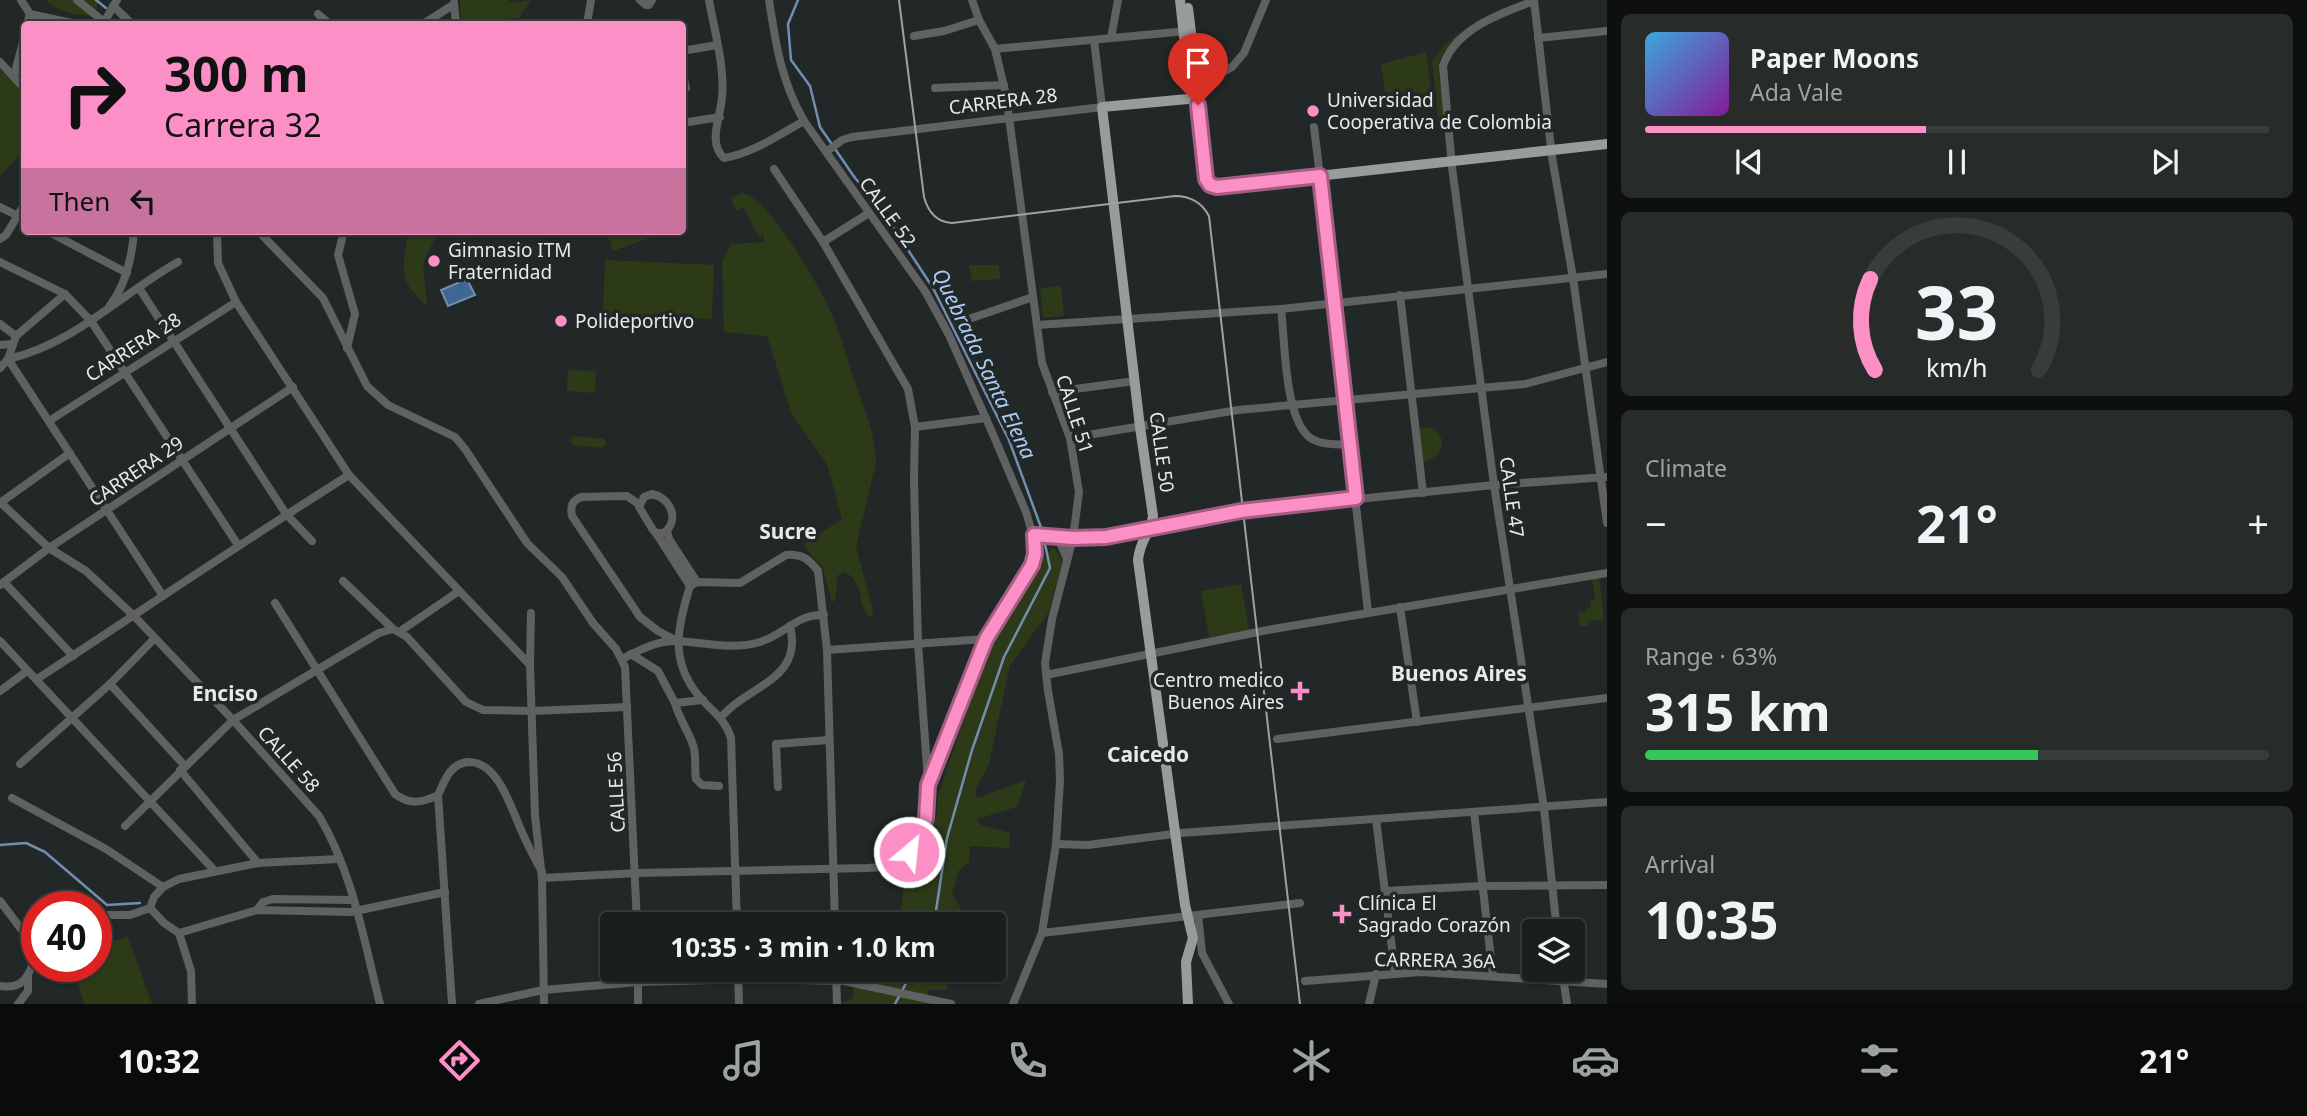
<!DOCTYPE html>
<html lang="en">
<head>
<meta charset="utf-8">
<style>
	body { margin:0; font-family:"Noto Sans",sans-serif; background:#272b2a; color:#f1f3f6; height:100vh; display:flex; flex-direction:column; font-size:26px; white-space:nowrap }
	* { box-sizing:border-box; margin:0 }
	p { font-size:23px; color:#9fa2a4 }
	.icon { flex:none; width:38px; height:38px; fill:none; stroke:currentColor; stroke-width:2; stroke-linecap:round; stroke-linejoin:round }
	.map { position:relative; flex:1; overflow:hidden }
	.details { display:flex; flex-direction:column; gap:14px; padding:14px; background:#0e1010; width:700px }
	.details>* { flex:none }
	.banner { position:absolute; left:21px; top:21px; width:665px; height:214px; border-radius:7px; box-shadow:0 2px 5px #0004,0 0 0 2px #383c3b; background:#fb8fc6; color:#111; overflow:hidden }
	.controls { position:absolute; left:1522px; top:919px; display:grid; gap:14px }
	.controls a { display:grid; place-items:center; width:63px; height:63px; border-radius:7px; background:#1a1e1d; box-shadow:0 2px 5px #0004,0 0 0 2px #383c3b; font-size:35px }
	.speed { position:absolute; left:21px; top:891px; display:flex; gap:14px; font-size:35px; font-weight:700; text-align:center }
	.speed>* { display:grid; place-content:center; width:91px; height:91px; border-radius:50%; background:#1a1e1d; box-shadow:0 2px 5px #0004,0 0 0 2px #383c3b; line-height:1 }
	.speed .limit { border:10px solid #d22; background:#fff; color:#111 }
	.pin { position:absolute; display:grid; place-items:center; width:60px; height:60px; color:#fff; margin:-72px -30px; border-radius:50% 50% 50% 0; rotate:-45deg; box-shadow:0 0 7px #0007 }
	.pin .icon { rotate:45deg }
	.me { position:absolute; width:77px; margin:-38px; rotate:28deg; stroke-linejoin:round; filter:drop-shadow(0 0 5px #0008) }
	.turn { display:flex; align-items:center; gap:24px; height:147px; padding:0 28px; font-size:32px }
	.turn .icon { width:91px; height:91px; stroke-width:2.5 }
	.turn b { display:block; font-size:49px; line-height:60px }
	.then { display:flex; align-items:center; height:66px; padding:0 28px; background:#0003; gap:14px; font-size:26px }
	.big { font-size:52px; font-weight:700; line-height:1.1 }
	.details .card { flex:1; display:flex; flex-direction:column; justify-content:center; gap:10px; min-width:0; padding:0 24px; border-radius:10px; background:#272b2a }
	.details .dial { align-items:center; gap:0 }
	.dial svg { height:182px; overflow:visible; fill:none; stroke:#383c3b; stroke-width:7; stroke-linecap:round; text-anchor:middle }
	.dial text { fill:#f1f3f6; stroke:none }
	.song { display:flex; align-items:center; gap:21px }
	.cover { width:84px; height:84px; border-radius:10px; background:linear-gradient(135deg,hsl(200 70% 55%),hsl(290 70% 35%)) }
	.played { height:7px; border-radius:4px; background:linear-gradient(90deg,#fb8fc6 45%,#383c3b 45%) }
	.keys { display:flex; justify-content:space-around; direction:ltr }
	.heat { display:flex; justify-content:space-between; align-items:center; font-size:38px; direction:ltr }
	.charge { height:10px; border-radius:5px; background:linear-gradient(90deg,#34c759 63%,#383c3b 0) }
	.trip { position:absolute; left:600px; top:912px; width:406px; height:70px; border-radius:7px; background:#1a1e1d; box-shadow:0 2px 5px #0004,0 0 0 2px #383c3b; font-weight:700; line-height:70px; text-align:center }
	.menu { display:flex; height:112px; justify-content:space-around; align-items:center; background:#0a0c0c; color:#9fa2a4 }
	.menu .icon { width:49px; height:49px }
	.menu .on { color:#fb8fc6 }
	.menu b { font-size:32px; color:#f1f3f6 }
	main { display:flex; flex:1; min-height:0 }
	.map>svg:first-child { display:block }
	.green { fill:#2d3a18 }
	.water { fill:#406694; stroke:#728eae; stroke-width:2 }
	.lines { fill:none; stroke-linecap:round; stroke-linejoin:round }
	.stream { stroke:#728eae; stroke-width:2.5 }
	.minor { stroke:#606261; stroke-width:8 }
	.major { stroke:#999d9a; stroke-width:10 }
	.tram { stroke:#9ea3a2; stroke-width:2 }
	.route-casing { stroke:#a35d81; stroke-width:18 }
	.route { stroke:#fb8fc6; stroke-width:12 }
	.poi-dot { fill:#fb8fc6; stroke:#222827; stroke-width:2.5 }
	.labels { text-anchor:middle; stroke-width:7; stroke-linejoin:round; paint-order:stroke }
	.poi-label { font-size:19px; fill:#e6eaea; stroke:#222827; text-anchor:start }
	.street-label { font-size:19px; fill:#e6eaea; stroke:#222827 }
	.water-label { font-size:21px; font-style:italic; fill:#a8caf3; stroke:#222827 }
	.neighbourhood-label { font-size:21px; font-weight:bold; fill:#e6eaea; stroke:#222827 }
</style>
</head>
<body>
<main>
<div class="map">
<svg width="1607" height="1004" viewBox="0 0 1607 1004">
	<rect width="100%" height="100%" fill="#222827"/>
	<!-- green -->
	<g class="green">
		<path d="M46,0h53l-5,16c-17,0 -37,-4 -48,-16z"/>
		<path d="M460,0h48l1,3 22,-3 -12,18h-12l-3,6h-43z"/>
		<path d="M1460,32l2,2c-31,25 -23,32 -19,68l-5,1h4l3,20 -6,2 -7,-64 11,-14z"/>
		<path d="M1426,52l6,47 -45,6 -6,-41z"/>
		<path d="M0,69l24,22v59l-24,26z"/>
		<path d="M743,193c26,6 74,89 86,115 10,21 16,44 23,66 10,29 23,57 24,88l-20,85 16,60 1,7 -3,4c-15,-15 -3,-33 -25,-46l-7,3 -3,25 -3,2 -9,-34 -20,-23 39,-26 -15,-55 -35,-49 -25,-79 -43,-4 -2,-71 10,-17 32,-2v-7h-6l-15,-28 -7,4 -5,-13z"/>
		<path d="M408,231h68l-1,4 -8,4 -25,-7 -5,2 -14,29 4,43c-32,-29 -23,-36 -19,-75z"/>
		<path d="M606,231h44l2,6 -39,14z"/>
		<path d="M605,260l109,5 -2,54 -109,-4z"/>
		<path d="M969,265h29l3,14 -29,2z"/>
		<path d="M1061,286l3,30 -21,2 -3,-30z"/>
		<path d="M568,370l28,1 -1,22 -28,-2z"/>
		<path d="M1419,427l14,1c17,15 9,28 -10,34z"/>
		<path d="M574,436l30,3 3,5 -5,4 -29,-3 -3,-5z"/>
		<path d="M1053,547l10,14 -15,52 -38,52 -21,99 -14,26 2,8 49,-18 -9,27 -40,12 4,6 29,8 -1,15 -39,-2 -1,16 -10,8 -7,23 13,23 -1,8h-68l4,-9 7,-48 18,-22 12,-30 1,-20 49,-141 57,-96z"/>
		<path d="M1599,577l5,42 -16,2 1,5 -9,1 -2,-14 8,-1v-3l5,-1 -1,-7 5,-1 -3,-22z"/>
		<path d="M1241,584l8,46 -40,7 -8,-46z"/>
		<path d="M128,937l24,67h-68l-11,-38h23v-20z"/>
		<path d="M857,970h94l-5,20h-18l2,14h-95l17,-5z"/>
	</g>
	<!-- water -->
	<path class="water" d="M467,279l8,16 -27,11 -7,-16z"/>
	<g class="lines">
		<!-- stream -->
		<g class="stream">
			<path d="M96,0l10,8"/>
			<path d="M798,0l-10,24 3,36 19,26 10,41 35,51 23,26 55,84 76,152 34,93"/>
			<path d="M0,845l26,-2 19,9 62,53 33,-2"/>
			<path d="M934,924l13,-86 25,-88 32,-93 46,-89 -6,-29"/>
			<path d="M895,1004l18,-34"/>
		</g>
		<!-- minor -->
		<g class="minor">
			<path d="M21,0l9,14 -3,10"/>
			<path d="M77,0l26,21"/>
			<path d="M640,0l6,5h3l3,-5"/>
			<path d="M709,0c5,29 16,67 13,97 -1,19 -15,46 2,61 28,-4 56,-24 80,-37"/>
			<path d="M972,0l7,20 16,29 11,46 36,268 28,75 9,54 -6,46 -21,81 -7,44 3,28 11,63 1,27 -4,63 -14,89 -29,71"/>
			<path d="M1534,0l18,157 21,121 34,245"/>
			<path d="M1534,1c-33,12 -79,28 -91,65l9,101 42,318 50,323 13,123"/>
			<path d="M454,3l2,21"/>
			<path d="M113,6l19,18"/>
			<path d="M30,14l46,10"/>
			<path d="M318,14l12,10"/>
			<path d="M103,24l14,-24"/>
			<path d="M423,24l30,-19"/>
			<path d="M587,24l4,-24"/>
			<path d="M914,36l30,-5 35,-11"/>
			<path d="M1111,38l7,-38"/>
			<path d="M1538,38l69,-7"/>
			<path d="M995,49l192,-18"/>
			<path d="M682,51l35,-6"/>
			<path d="M0,62l24,26"/>
			<path d="M682,71l4,17"/>
			<path d="M14,76l10,-38"/>
			<path d="M935,88l69,-3"/>
			<path d="M1201,92l9,-13 22,-12 12,-14 22,-53"/>
			<path d="M682,123l38,-6"/>
			<path d="M1314,127l33,273 2,44 19,168"/>
			<path d="M826,152l16,-12 10,-3 250,-30 -8,-67"/>
			<path d="M774,169l49,73 85,147 7,38 -1,53 4,163 10,138"/>
			<path d="M0,207l24,12"/>
			<path d="M47,231l80,42"/>
			<path d="M217,231l1,32 18,39 113,173 181,190"/>
			<path d="M258,231l65,67 44,88 21,19 67,32 10,12 62,94 35,34 31,46 23,26 9,18 12,257"/>
			<path d="M344,231l-6,24 17,59 -8,34"/>
			<path d="M0,239l6,-4 18,-30"/>
			<path d="M823,242l46,-29"/>
			<path d="M0,262l65,32 26,27 147,224"/>
			<path d="M139,288l147,226 26,27"/>
			<path d="M1400,295l23,198"/>
			<path d="M109,307c17,-22 23,-49 25,-76"/>
			<path d="M1281,309c4,30 3,114 31,130 11,6 24,6 37,5"/>
			<path d="M966,320l67,-23"/>
			<path d="M0,324l16,12"/>
			<path d="M1037,325l244,-16 326,-35"/>
			<path d="M0,345l12,-1"/>
			<path d="M8,359l155,237"/>
			<path d="M8,359c66,-15 113,-65 170,-97"/>
			<path d="M0,368l8,-9 8,-23 49,-42"/>
			<path d="M1052,392l83,-11"/>
			<path d="M49,421l187,-119"/>
			<path d="M915,427l71,-9"/>
			<path d="M1070,438l168,-28 287,-26 82,-22"/>
			<path d="M652,494c19,4 28,26 12,39h-8l-3,-3 -14,-23 5,-10z"/>
			<path d="M0,502l49,46 37,23 49,46 98,103 86,96c34,57 45,125 61,188"/>
			<path d="M0,503l70,-50"/>
			<path d="M640,505l-13,-9 -46,1c-9,4 -11,9 -9,19l68,101 18,14 19,10"/>
			<path d="M667,531l2,8 28,43"/>
			<path d="M656,533l34,53"/>
			<path d="M1034,535l39,3 33,-1 135,-26 253,-26 113,-8"/>
			<path d="M1057,536l10,23"/>
			<path d="M343,581l50,48 14,8 59,65 17,8 50,1 94,-4"/>
			<path d="M4,582l69,74"/>
			<path d="M0,585l49,-37 244,-161"/>
			<path d="M690,586l7,-4 43,1 46,-28c15,-2 23,4 32,16l9,79 8,274"/>
			<path d="M690,586c-12,39 -21,74 8,109 13,16 27,23 33,43l6,186"/>
			<path d="M275,603l120,191c15,11 27,9 43,1 7,-15 12,-32 31,-33 30,0 43,49 53,70 6,14 13,27 20,40"/>
			<path d="M1400,607l17,115"/>
			<path d="M531,613l-1,52 5,151 7,62 2,126"/>
			<path d="M399,632l60,-41"/>
			<path d="M0,641l215,230"/>
			<path d="M827,650l159,-11"/>
			<path d="M631,654l27,17 17,32 28,-3"/>
			<path d="M622,659c18,-9 35,-19 56,-18 27,2 56,9 82,1 24,-7 38,-29 64,-27"/>
			<path d="M1046,675l227,-46 334,-56"/>
			<path d="M37,679c104,-68 207,-138 312,-204"/>
			<path d="M110,684l75,82"/>
			<path d="M0,691l27,-20"/>
			<path d="M675,703c4,16 13,27 18,42 4,11 1,23 3,34l6,6 17,1"/>
			<path d="M721,717c5,-5 11,-11 17,-15 29,-21 63,-32 52,-76"/>
			<path d="M1277,739l330,-41"/>
			<path d="M20,764l90,-80 45,-46"/>
			<path d="M180,770l78,93"/>
			<path d="M778,787l-2,-43 53,-4"/>
			<path d="M438,795l14,209"/>
			<path d="M12,798l94,51 57,38"/>
			<path d="M1474,812l19,164"/>
			<path d="M1376,819l19,154"/>
			<path d="M125,826l108,-106 146,-87 14,-4"/>
			<path d="M1056,844l32,1 93,-12 426,-31"/>
			<path d="M542,878l96,-5 229,-5 16,-1 17,-6 9,-9 9,-14 8,-19 2,-34 58,-146 42,-66 6,-13 1,-17 -9,-31 -31,-73 -46,-104 -24,-44 -121,-170c-23,-40 -28,-76 -35,-121"/>
			<path d="M1385,891l96,-5 126,-1"/>
			<path d="M0,901l37,49"/>
			<path d="M150,908l4,-11 9,-10 16,-8 79,-16 81,-4"/>
			<path d="M257,910l6,-8 10,-3 81,1"/>
			<path d="M96,915h34l20,-7 14,15 15,10"/>
			<path d="M1198,915l4,38 27,51"/>
			<path d="M179,933l78,-23 94,2 94,-20"/>
			<path d="M179,933l12,38 1,33"/>
			<path d="M1042,933l258,-30"/>
			<path d="M638,970v34"/>
			<path d="M738,970l1,34"/>
			<path d="M836,970l1,34"/>
			<path d="M1562,970l5,34"/>
			<path d="M1305,981l116,-9 186,12"/>
			<path d="M0,986c25,4 29,-12 37,-32"/>
			<path d="M18,1004l10,-13v-15"/>
			<path d="M479,1004l64,-14 95,-8 114,-3 92,2 107,23"/>
			<path d="M1369,1004l7,-30"/>
		</g>
		<!-- major -->
		<g class="major">
			<path d="M1180,0l10,90"/>
			<path d="M1188,8l10,81"/>
			<path d="M1197,103l10,76 3,6 7,2 390,-43"/>
			<path d="M1188,1004l-2,-42 7,-24 -8,-33 -47,-345c2,-21 13,-28 15,-44l-13,-89 -38,-320 86,-8"/>
		</g>
		<!-- tram -->
		<path class="tram" d="M899,0l25,197c4,15 13,25 28,26l223,-27c15,0 27,7 34,20l91,788"/>
	</g>
	<g class="lines">
		<defs>
			<path id="route" d="M909,852l17,-33 2,-34 58,-146 46,-74 3,-11 -1,-19 39,3 33,-1 135,-26 115,-13 -36,-322 -103,11 -7,-2 -4,-6 -8,-74"/>
		</defs>
		<!-- route casing -->
		<use href="#route" class="route-casing"/>
		<!-- route -->
		<use href="#route" class="route"/>
	</g>
	<!-- markers -->
	<g class="poi-dot">
		<circle cx="1313" cy="111" r="7"/>
		<circle cx="434" cy="261" r="7"/>
		<circle cx="561" cy="321" r="7"/>
		<path d="M1296.5 680.5h7v7h7v7h-7v7h-7v-7h-7v-7h7z"/>
		<path d="M1338.5 903.5h7v7h7v7h-7v7h-7v-7h-7v-7h7z"/>
	</g>
	<g class="labels">
		<!-- poi labels -->
		<g class="poi-label">
			<text x="1327" y="107">Universidad<tspan x="1327" dy="22">Cooperativa de Colombia</tspan></text>
			<text x="448" y="257">Gimnasio ITM<tspan x="448" dy="22">Fraternidad</tspan></text>
			<text x="575" y="328">Polideportivo</text>
			<text x="1284" y="687" text-anchor="end">Centro medico<tspan x="1284" dy="22">Buenos Aires</tspan></text>
			<text x="1358" y="910">Clínica El<tspan x="1358" dy="22">Sagrado Corazón</tspan></text>
		</g>
		<!-- street labels -->
		<g class="street-label">
			<text transform="translate(1003 101) rotate(-7)" y="7">CARRERA 28</text>
			<text transform="translate(888 212) rotate(54)" y="7">CALLE 52</text>
			<text transform="translate(133 347) rotate(-33)" y="7">CARRERA 28</text>
			<text transform="translate(1075 414) rotate(72)" y="7">CALLE 51</text>
			<text transform="translate(1162 452) rotate(82)" y="7">CALLE 50</text>
			<text transform="translate(136 471) rotate(-34)" y="7">CARRERA 29</text>
			<text transform="translate(1512 497) rotate(82)" y="7">CALLE 47</text>
			<text transform="translate(289 759) rotate(48)" y="7">CALLE 58</text>
			<text transform="translate(616 792) rotate(-93)" y="7">CALLE 56</text>
			<text transform="translate(1435 960) rotate(1)" y="7">CARRERA 36A</text>
		</g>
		<!-- water labels -->
		<g class="water-label">
			<text transform="translate(984 364) rotate(64)" y="7">Quebrada Santa Elena</text>
		</g>
		<!-- neighbourhood labels -->
		<g class="neighbourhood-label">
			<text x="788" y="539">Sucre</text>
			<text x="1459" y="681">Buenos Aires</text>
			<text x="225" y="701">Enciso</text>
			<text x="1148" y="762">Caicedo</text>
		</g>
	</g>
</svg>
<div class="controls">
<a><svg class="icon" aria-label="layers" viewBox="0 0 24 24"><path d="M12 4l9 5-9 5-9-5zM3 14l9 5 9-5"/></svg></a>
</div>
<div class="speed"><div class="limit">40</div></div>
<div class="pin" style="left:1198px;top:105px;background:#d93025"><svg class="icon" aria-label="arrive" viewBox="0 0 24 24"><path d="M6 21V4h12l-3 4 3 4H6"/></svg></div>
<svg class="me" style="left:909px;top:852px" viewBox="-20 -20 40 40"><circle r="17" fill="#fb8fc6" stroke="#fff" stroke-width="3"/><path d="M0-11L8 9 0 5-8 9z" fill="#fff"/></svg>
<div class="trip">10:35 · 3 min · 1.0 km</div>
<div class="banner">
<div class="turn"><svg class="icon" aria-label="right" viewBox="0 0 24 24"><path d="M7 20v-9h11M14 6l5 5-5 5"/></svg><div><b>300 m</b>Carrera 32</div></div>
<div class="then">Then<svg class="icon" aria-label="left" viewBox="0 0 24 24"><path d="M17 20v-9H6M10 6l-5 5 5 5"/></svg></div>
</div>
</div>
<section class="details">
<div class="card">
<div class="song"><i class="cover"></i><div><b>Paper Moons</b><p>Ada Vale</p></div></div>
<div class="played"></div>
<div class="keys"><svg class="icon" aria-label="previous" viewBox="0 0 24 24"><path d="M18 5L8 12l10 7zM5 5v14"/></svg><svg class="icon" aria-label="pause" viewBox="0 0 24 24"><path d="M8 5v14M16 5v14"/></svg><svg class="icon" aria-label="next" viewBox="0 0 24 24"><path d="M6 5l10 7-10 7zM19 5v14"/></svg></div>
</div>
<div class="card dial"><svg viewBox="0 0 100 80">
<path d="M14 69A42 42 0 1 1 86 69"/>
<path d="M14 69A42 42 0 0 1 12 29" stroke="#fb8fc6"/>
<text x="50" y="56" font-size="32" font-weight="700">33</text>
<text x="50" y="72" font-size="11">km/h</text>
</svg></div>
<div class="card"><p>Climate</p>
<div class="heat"><a>−</a><b class="big">21°</b><a>+</a></div>
</div>
<div class="card"><p>Range · 63%</p><b class="big">315 km</b><div class="charge"></div></div>
<div class="card"><p>Arrival</p><b class="big">10:35</b></div>
</section>
</main>
<nav class="menu">
<b>10:32</b>
<svg class="icon on" aria-label="directions" viewBox="0 0 24 24"><path d="M12 3l9 9-9 9-9-9zM9 14v-3h6M13 9l2 2-2 2"/></svg>
<svg class="icon" aria-label="music" viewBox="0 0 24 24"><path d="M9 18V5l10-2v13"/><circle cx="6" cy="18" r="3"/><circle cx="16" cy="16" r="3"/></svg>
<svg class="icon" aria-label="phone" viewBox="0 0 24 24"><path d="M5 4h4l2 5-3 2q2 4 5 5l2-3 5 2v4C11 20 4 13 5 4z"/></svg>
<svg class="icon" aria-label="climate" viewBox="0 0 24 24"><path d="M12 3v18M4 7l16 10M4 17L20 7"/></svg>
<svg class="icon" aria-label="car" viewBox="0 0 24 24"><path d="M5 17H2v-5l4-1 3-4h7l3 4 3 1v5h-3M9 17h6M6 11h13"/><circle cx="7" cy="17" r="2"/><circle cx="17" cy="17" r="2"/></svg>
<svg class="icon" aria-label="filters" viewBox="0 0 24 24"><path d="M4 7h16M4 17h16"/><circle cx="9" cy="7" r="2"/><circle cx="15" cy="17" r="2"/></svg>
<b>21°</b>
</nav>
</body>
</html>
